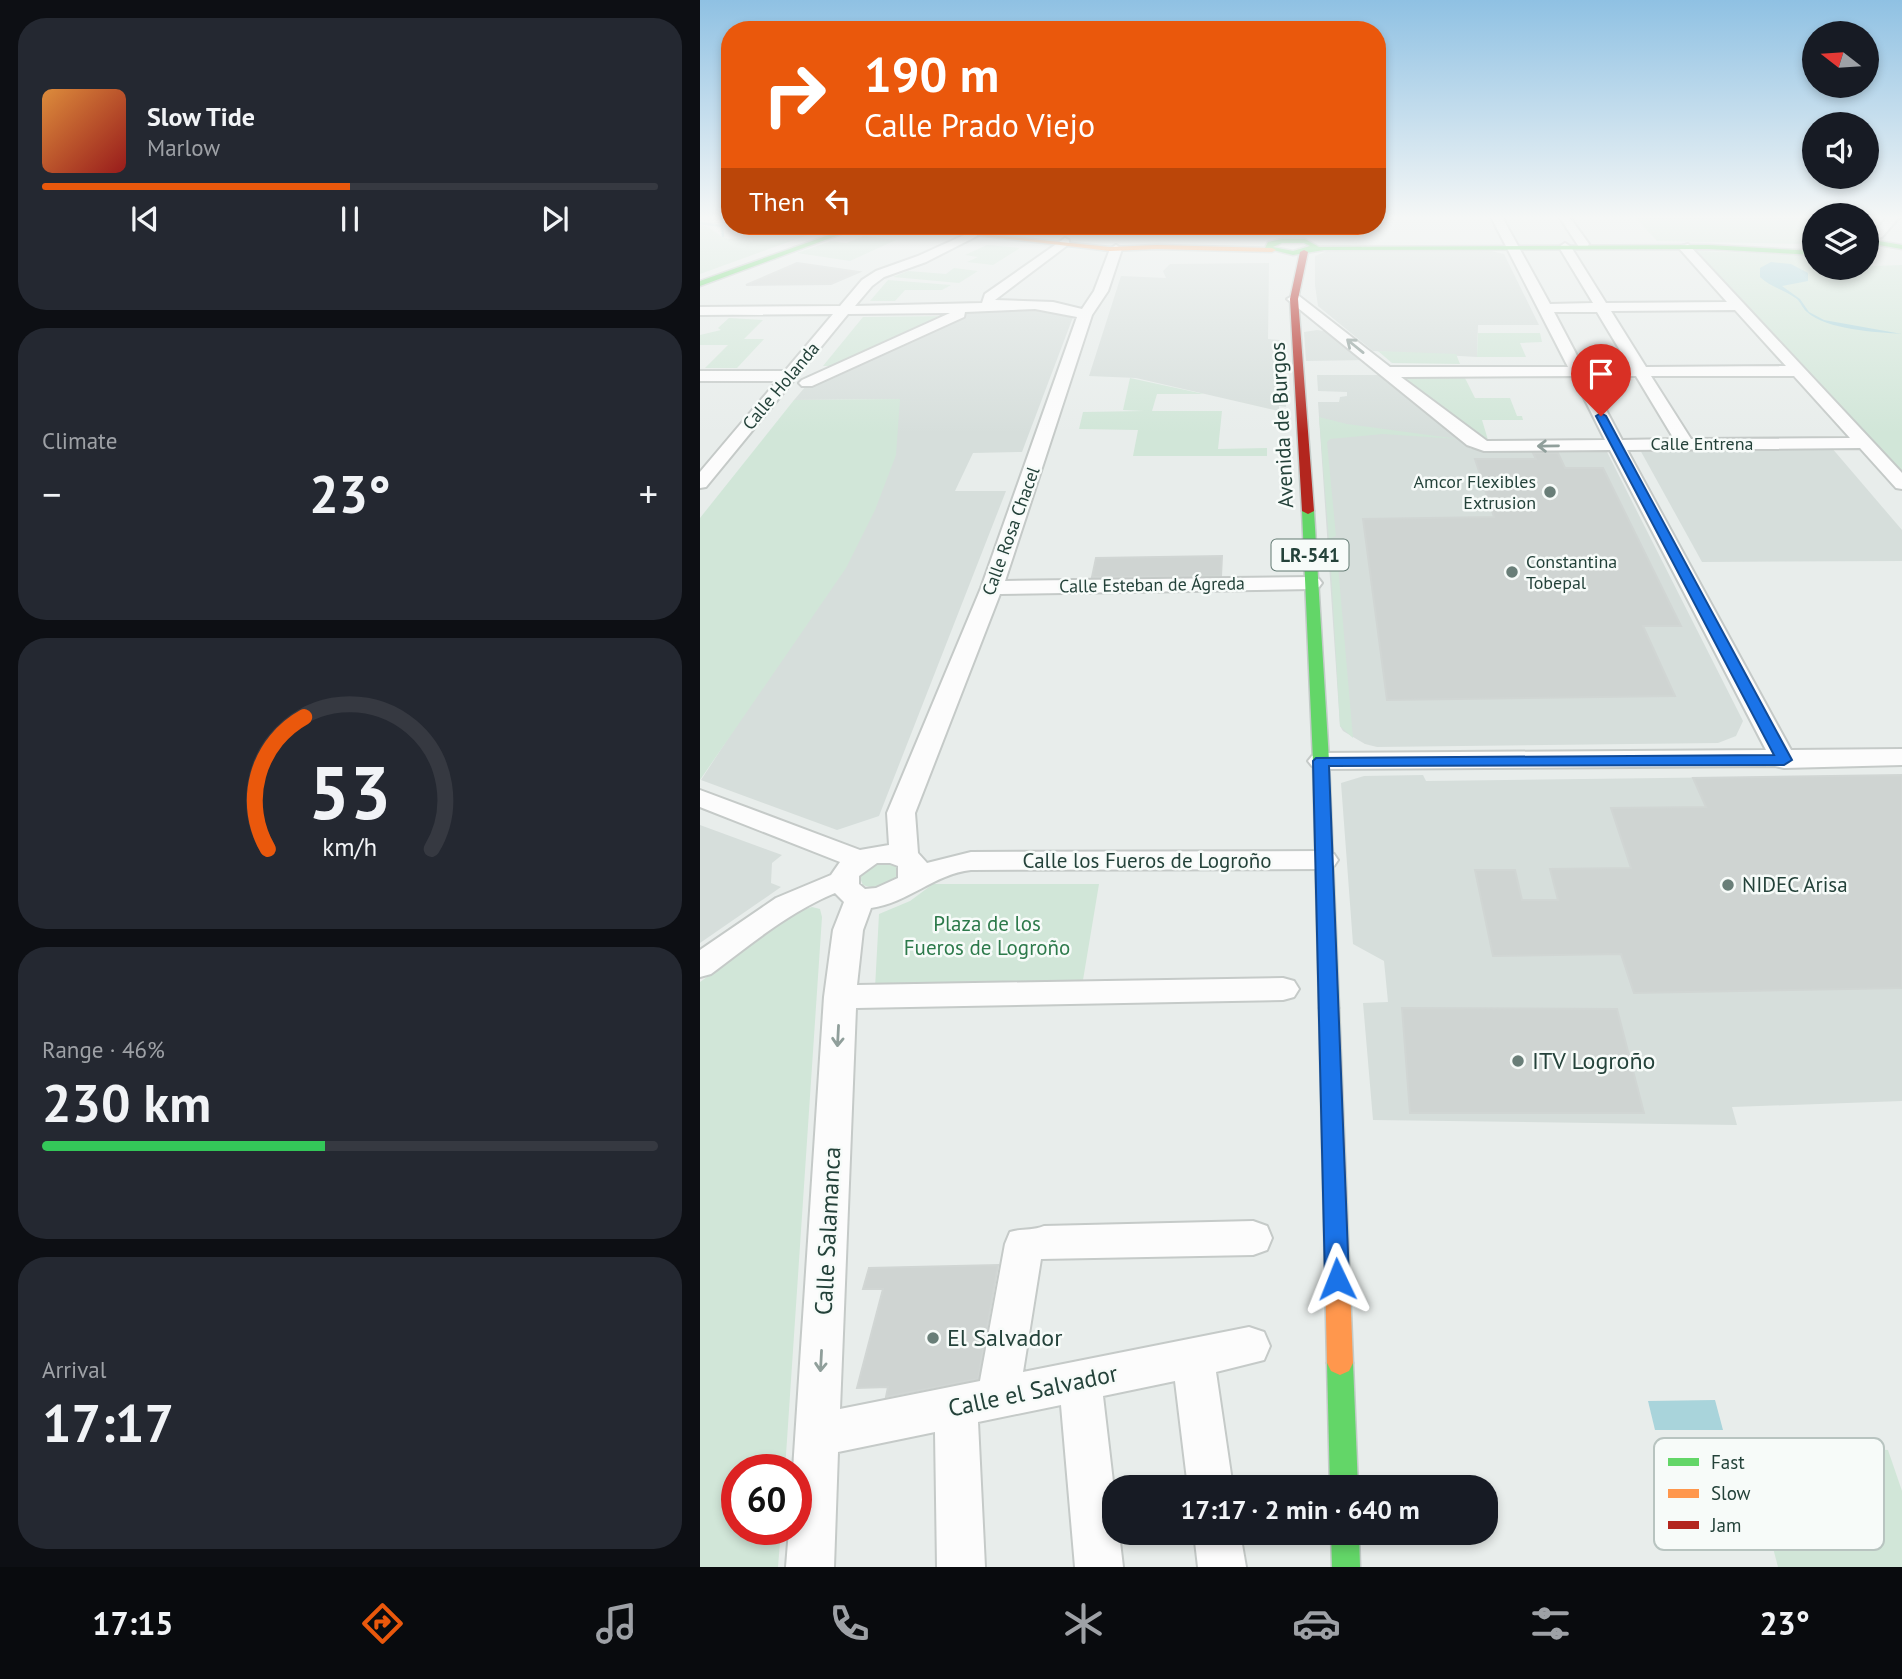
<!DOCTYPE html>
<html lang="en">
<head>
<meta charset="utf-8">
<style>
	body { margin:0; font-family:"PT Sans",sans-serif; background:#242831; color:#f1f3f6; height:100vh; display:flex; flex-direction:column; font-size:26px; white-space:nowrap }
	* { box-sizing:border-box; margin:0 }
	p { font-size:23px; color:#9ea1a6 }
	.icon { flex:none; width:38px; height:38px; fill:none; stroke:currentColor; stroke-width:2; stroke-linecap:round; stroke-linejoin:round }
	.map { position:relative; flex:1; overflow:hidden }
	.sheet { display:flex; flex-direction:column; gap:18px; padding:18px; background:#0d0f14; width:700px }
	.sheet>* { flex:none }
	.hud { position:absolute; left:21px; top:21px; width:665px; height:214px; border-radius:28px; box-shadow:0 4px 10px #0003; background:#ea580c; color:#fff; overflow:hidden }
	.needle { width:46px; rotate:287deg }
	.tools { position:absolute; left:1102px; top:21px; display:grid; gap:14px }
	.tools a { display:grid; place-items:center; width:77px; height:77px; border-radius:50%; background:#171b24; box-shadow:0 4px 10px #0003; font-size:35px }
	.speed { position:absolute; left:21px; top:1454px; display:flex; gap:14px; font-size:35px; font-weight:700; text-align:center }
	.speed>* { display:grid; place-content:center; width:91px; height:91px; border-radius:50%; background:#171b24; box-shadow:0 4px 10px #0003; line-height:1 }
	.speed .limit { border:10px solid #d22; background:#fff; color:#111 }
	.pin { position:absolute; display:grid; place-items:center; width:60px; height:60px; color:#fff; margin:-72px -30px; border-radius:50% 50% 50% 0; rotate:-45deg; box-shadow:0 0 7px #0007 }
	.pin .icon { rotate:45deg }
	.me { position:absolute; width:77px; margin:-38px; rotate:358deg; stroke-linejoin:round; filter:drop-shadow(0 0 5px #0008) }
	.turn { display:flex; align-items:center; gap:24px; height:147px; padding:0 28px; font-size:32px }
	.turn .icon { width:91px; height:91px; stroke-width:2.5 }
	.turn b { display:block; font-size:49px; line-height:60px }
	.then { display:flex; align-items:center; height:66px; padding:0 28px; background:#0003; gap:14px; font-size:26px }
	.big { font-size:52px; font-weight:700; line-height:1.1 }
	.sheet .tile { flex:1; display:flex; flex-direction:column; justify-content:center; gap:10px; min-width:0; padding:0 24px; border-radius:28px; background:#242831 }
	.sheet .dial { align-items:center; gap:0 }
	.dial svg { height:182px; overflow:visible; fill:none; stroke:#363941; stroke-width:7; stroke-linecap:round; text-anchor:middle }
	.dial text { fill:#f1f3f6; stroke:none }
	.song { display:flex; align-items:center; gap:21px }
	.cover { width:84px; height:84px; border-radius:10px; background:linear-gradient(135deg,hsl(30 70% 55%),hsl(0 70% 35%)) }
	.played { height:7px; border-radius:4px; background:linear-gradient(90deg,#ea580c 50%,#363941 50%) }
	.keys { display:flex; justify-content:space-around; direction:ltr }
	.heat { display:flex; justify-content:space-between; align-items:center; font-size:38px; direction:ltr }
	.charge { height:10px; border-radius:5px; background:linear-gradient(90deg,#34c759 46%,#363941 0) }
	.trip { position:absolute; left:402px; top:1475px; width:396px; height:70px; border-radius:28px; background:#171b24; box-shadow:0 4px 10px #0003; font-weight:700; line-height:70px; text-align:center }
	.dock { display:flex; height:112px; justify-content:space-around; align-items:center; background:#090b0e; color:#9ea1a6 }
	.dock .icon { width:49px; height:49px }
	.dock .on { color:#ea580c }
	.dock b { font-size:32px; color:#f1f3f6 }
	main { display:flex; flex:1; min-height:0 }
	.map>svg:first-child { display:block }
	.built { fill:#d6dedb }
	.green { fill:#d1e6d8 }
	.water { fill:#a9d4db }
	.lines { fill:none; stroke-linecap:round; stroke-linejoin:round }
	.stream { stroke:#a9d4db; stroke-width:2.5 }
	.building { fill:#cfd4d2; stroke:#d1d6d4; stroke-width:2 }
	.street-casing { stroke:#c5cac8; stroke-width:4 }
	.fast-casing { stroke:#c3cbc8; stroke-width:3 }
	.slow-casing { stroke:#c3cbc8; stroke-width:3 }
	.jam-casing { stroke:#c3cbc8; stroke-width:3 }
	.street { fill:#fcfcfc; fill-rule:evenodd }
	.fast { fill:#63d668; fill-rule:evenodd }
	.slow { fill:#ff974d; fill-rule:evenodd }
	.jam { fill:#b3261e; fill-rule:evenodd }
	.oneway { stroke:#909f9b }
	.route { fill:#1a73e8; stroke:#114b97; stroke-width:2 }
	.poi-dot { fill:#697e78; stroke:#f7fbf9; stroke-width:2.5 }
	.labels { text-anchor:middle; stroke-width:5; stroke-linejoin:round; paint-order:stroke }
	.far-street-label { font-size:18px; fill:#24423a; stroke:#f7fbf9 }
	.far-poi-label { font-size:18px; fill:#24423a; stroke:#f7fbf9; text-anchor:end }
	.shield { fill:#f7fbf9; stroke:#637a73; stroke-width:2 }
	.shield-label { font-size:19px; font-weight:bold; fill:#24423a }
	.street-label { font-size:21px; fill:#24423a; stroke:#f7fbf9 }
	.poi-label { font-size:21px; fill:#24423a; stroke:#f7fbf9; text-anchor:start }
	.park-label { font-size:21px; fill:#2d7a4b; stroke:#f7fbf9 }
	.near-poi-label { font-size:24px; fill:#24423a; stroke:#f7fbf9; text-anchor:start }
	.near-street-label { font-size:24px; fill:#24423a; stroke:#f7fbf9 }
	.key { fill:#f7fbf9; stroke:#b8c4c0; stroke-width:2 }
	.key-label { font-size:19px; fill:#24423a }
</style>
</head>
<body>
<main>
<section class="sheet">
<div class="tile">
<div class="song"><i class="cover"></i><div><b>Slow Tide</b><p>Marlow</p></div></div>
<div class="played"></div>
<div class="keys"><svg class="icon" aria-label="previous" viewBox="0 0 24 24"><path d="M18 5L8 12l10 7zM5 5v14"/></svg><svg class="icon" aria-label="pause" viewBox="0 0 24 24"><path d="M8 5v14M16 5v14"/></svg><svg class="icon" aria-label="next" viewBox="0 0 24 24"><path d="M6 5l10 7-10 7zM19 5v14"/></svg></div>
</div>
<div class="tile"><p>Climate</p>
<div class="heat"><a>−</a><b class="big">23°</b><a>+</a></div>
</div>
<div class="tile dial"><svg viewBox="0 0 100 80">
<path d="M14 69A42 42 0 1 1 86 69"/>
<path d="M14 69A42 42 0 0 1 30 11" stroke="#ea580c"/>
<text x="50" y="56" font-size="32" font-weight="700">53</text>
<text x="50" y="72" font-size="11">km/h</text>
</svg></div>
<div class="tile"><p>Range · 46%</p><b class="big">230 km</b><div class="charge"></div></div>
<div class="tile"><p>Arrival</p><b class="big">17:17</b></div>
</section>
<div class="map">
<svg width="1202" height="1567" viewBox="0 0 1202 1567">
	<rect width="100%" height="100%" fill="#e8edeb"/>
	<!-- built -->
	<g class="built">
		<path d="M787,250l17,4 35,71h-61l-1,32 -104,-6 -55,-45 -3,-21v-29l12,-5z"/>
		<path d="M569,263l-1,76 12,1v27l5,1 1,39 -7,-1v5l-143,-33 -47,-2 32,-100 45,2 -3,-7 7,-7z"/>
		<path d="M292,308l67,3 14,6 -51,135 -49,1 -18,38h51l-127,325 -42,14 -136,-50 41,-63 158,-318 -106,1 12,-14 161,-74z"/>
		<path d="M617,330l19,3 31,27 -61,1 -2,-29z"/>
		<path d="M617,375h63l91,74 134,-1 138,273 -7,15 -18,7 -341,4 -12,-3 -22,-13 -3,-5 -22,-324h21l1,-5 7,-1v-4l-29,-1z"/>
		<path d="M1131,447l71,83v31l-200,1 -63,-114z"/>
		<path d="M723,775l3,6 476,-6v326l-170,6 5,18 -364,-5 -10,-117 25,-1 -4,-41 -31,-17 -12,-161 23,-7z"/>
		<path d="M0,825l82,30 -10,8 -1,20 10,4 -81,56z"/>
	</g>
	<!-- green -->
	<g class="green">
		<path d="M933,215h198h-16v28l-14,1 -144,-3z"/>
		<path d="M0,225c11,1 17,11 28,14l102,-12 -130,47z"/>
		<path d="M164,236l32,4 -46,21 -53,-8 34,-12 15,2z"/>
		<path d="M287,245l33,3 -27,17 -26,-3 11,-5 -13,-2z"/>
		<path d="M996,251l119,4v13l87,-3v207z"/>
		<path d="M254,268l24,3 -19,12 -66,-6 15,-6 38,3z"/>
		<path d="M188,280l63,5 -9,5h-37l-10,11h-25z"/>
		<path d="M246,316l-111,50h-12l40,-49z"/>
		<path d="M29,318l34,2 -19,19h20l-27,29h-32l23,-23h-28v-10l21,-5 -3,-2z"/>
		<path d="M778,333h62l2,9 -22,1 6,14h-49z"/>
		<path d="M678,351l78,3 4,10 -68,-1z"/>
		<path d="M763,374l12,24h35l7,18h5l1,4h-41l6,20 -8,-2 -75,-59v-3z"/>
		<path d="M430,378l74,16h-47l-5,17h70l-4,38 49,-1v8h-134l5,-26 -59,-1 4,-17 61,-1 -21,-1z"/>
		<path d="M200,399l-4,56 -21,55 -29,58 -146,212v-262l94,-118z"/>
		<path d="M619,417l28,7 111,15 -75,-5 -53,5 -3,3 9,94 -7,3z"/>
		<path d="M630,552l7,2 16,184 -13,-12z"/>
		<path d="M182,863l17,4 2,7c-9,11 -24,17 -38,11l-3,-7c3,-10 13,-14 22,-15z"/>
		<path d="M233,884h166l-17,102 -207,2 4,-74 31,-13z"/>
		<path d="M112,907l8,2 2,8 -37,553h-48v60h44l-3,37h-78v-585l99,-71z"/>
		<path d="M1045,1441l143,9 14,41v76h-124z"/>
	</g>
	<!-- water -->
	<g class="water">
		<path d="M1071,262l20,2 17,9v8l-26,5 18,13 9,13 15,8 78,14c-26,-2 -75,-4 -95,-22 -4,-3 -6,-9 -10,-13 -12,-9 -27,-12 -37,-22v-9z"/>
		<path d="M1015,1400l8,30h-68l-7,-29z"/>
	</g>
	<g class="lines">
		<!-- stream -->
		<path class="stream" d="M0,223l22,3 1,10"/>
	</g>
	<!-- building -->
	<g class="building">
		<path d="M97,263l62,9 -28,12 -85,1z"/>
		<path d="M833,453h25l7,15h38l78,158h-38l32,70 -288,4 -24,-181 131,-2 -19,-58h61z"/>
		<path d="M522,556l-1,20 -129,1 4,-19z"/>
		<path d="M1202,775v213l-268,5 -13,-39 -128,2 -18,-86h40l7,30h36l-8,-31 81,-1 -20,-60 95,-1 -13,-29z"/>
		<path d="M702,1008l215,1 27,104h-234z"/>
		<path d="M298,1265l-20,114 -92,18 2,-10 -31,1 26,-99h-20l6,-21z"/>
	</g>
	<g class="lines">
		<defs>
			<g id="street">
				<path d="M790,215h11l49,89 43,-1 -34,-56 6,-4 6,4 35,56 121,-1 -49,-55 10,-3 214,229v16l-6,-1 -36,-40 -233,2 164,300 111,-1v16l-118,3 -9,-2 -454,3 -9,-3 -4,-5 4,-5 9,-3 445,-3 -156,-300 -126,1 -17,-6 -180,-146 7,-4 5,1 91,71h178zM1035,310l51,56 -140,1 -35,-56zM854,312h43l33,55h-47zM873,376l32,64 -118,1 -86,-64zM888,376h48l38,63 -52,1zM951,376h143l56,62 -159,1z"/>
				<path d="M858,215h10l21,29 -2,3h-8z"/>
				<path d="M1189,215h12l-19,22 -15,5v-7l7,-2z"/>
				<path d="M273,231l4,1v4l-51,26 -42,15 -12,9 -17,20 127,-3 3,-9 80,-56 4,2v4l-74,56 58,2 29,7 12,-18 16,-42 6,-4 6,4 -14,42 -16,24 -87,266 307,-4 7,2 3,4 -3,4 -7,2 -312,5 -85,219 3,40 9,10 44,-11 353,-1 10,3 4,6 -4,6 -10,3 -353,1c-37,4 -63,33 -100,38l-8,22 -6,55 426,-7 11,3 5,8 -5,8 -11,3 -427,8 -16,401 140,-28 25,-137 5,-12c13,-4 22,-1 34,-6l209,-5 14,5 5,12 -5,12 -14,5 -212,4 -18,113 226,-45 15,5 6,14 -6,14 -48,12 17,116h-45l-13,-107 -72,15 12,103v34h4l4,34h-48l-14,-162 -83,17 7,145h-48l-2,-135 -97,20 -4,115h-48l3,-37h7v-60h-3l31,-473 9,-67 11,-28 -9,-9c-46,19 -84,51 -124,81l-11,3v-27l76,-52 55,-23 9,-13 -140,-55v-17l160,60 29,-5 -2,-32 94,-225 96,-271 -42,-8 -70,3 -1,5 -152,69h-10l-3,-3 3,-3 148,-67 -102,1 -142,173 -6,1v-16l77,-91h-77v-10h85l48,-57 -133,1v-8l140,-1 22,-26 14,-9 42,-15zM177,863h13l8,3v12l-22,10 -11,1 -6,-5v-8z"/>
				<path d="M494,1533h46l6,34h-48z"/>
			</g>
			<g id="fast">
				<path d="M154,226h9l-163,60v-5z"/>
				<path d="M582,239h23l14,8 390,-2 106,6v4l-106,-6 -385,1 -31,5 -28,-7 3,-6zM582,243h22l6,3 -17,5 -20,-4z"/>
				<path d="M1167,239l35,6v4l-35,-6z"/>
				<path d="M608,508l6,3 15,250 10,247 -3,5 -7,2 -7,-2 -3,-5 -6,-247 -11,-250z"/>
				<path d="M640,1351l9,4 4,8 5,125h-28l-3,-125 4,-8z"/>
				<path d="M631,1533h28l1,34h-28z"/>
			</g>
			<g id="slow">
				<path d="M201,226l209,21 47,-2 115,3 4,2 -4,2 -115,-3 -47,2z"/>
				<path d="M629,1001l7,2 3,5 14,355 -4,8 -9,4 -9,-4 -4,-8 -8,-355 3,-5z"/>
			</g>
			<path id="jam" d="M604,250l4,2 -10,47 16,212 -6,3 -6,-3 -12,-212 10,-47z"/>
		</defs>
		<!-- street casing -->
		<use href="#street" class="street-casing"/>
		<!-- fast casing -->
		<use href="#fast" class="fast-casing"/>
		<!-- slow casing -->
		<use href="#slow" class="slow-casing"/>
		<!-- jam casing -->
		<use href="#jam" class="jam-casing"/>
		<!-- street -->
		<use href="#street" class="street"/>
		<!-- fast -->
		<use href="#fast" class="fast"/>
		<!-- slow -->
		<use href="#slow" class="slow"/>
		<!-- jam -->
		<use href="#jam" class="jam"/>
	</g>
	<!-- one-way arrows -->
	<defs><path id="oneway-shaft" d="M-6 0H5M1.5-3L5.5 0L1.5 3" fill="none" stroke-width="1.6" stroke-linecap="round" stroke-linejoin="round" transform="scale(1.75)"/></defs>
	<g class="oneway">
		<use href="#oneway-shaft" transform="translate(655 346) rotate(-141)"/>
		<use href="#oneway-shaft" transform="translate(848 446) rotate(179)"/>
		<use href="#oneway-shaft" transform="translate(138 1036) rotate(93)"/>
		<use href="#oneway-shaft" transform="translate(121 1361) rotate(93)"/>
	</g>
	<!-- sky -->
	<linearGradient id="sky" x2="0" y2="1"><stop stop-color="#8fc1e3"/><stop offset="0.5" stop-color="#f5f7f6"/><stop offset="1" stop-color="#f5f7f6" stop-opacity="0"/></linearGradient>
	<rect width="1202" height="434" fill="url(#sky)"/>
	<!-- route -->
	<path class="route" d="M901,413l5,3 186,344 -8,5 -455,1 20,513 -4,7 -8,3 -9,-3 -3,-7 -12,-518 3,-3 458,-3 -178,-339z"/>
	<!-- markers -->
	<g class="poi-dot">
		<circle cx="850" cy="492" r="7"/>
		<circle cx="812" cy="572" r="7"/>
		<circle cx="1028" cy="885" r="7"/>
		<circle cx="818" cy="1061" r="7"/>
		<circle cx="233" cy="1338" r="7"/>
	</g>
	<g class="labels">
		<!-- far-street labels -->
		<g class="far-street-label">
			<text transform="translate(81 386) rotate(-50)" y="6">Calle Holanda</text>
			<text x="1002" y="450">Calle Entrena</text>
			<text transform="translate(311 531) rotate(-70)" y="6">Calle Rosa Chacel</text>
			<text transform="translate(452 585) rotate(-1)" y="6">Calle Esteban de Ágreda</text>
		</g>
		<!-- far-poi labels -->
		<g class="far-poi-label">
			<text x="836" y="488">Amcor Flexibles<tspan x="836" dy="21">Extrusion</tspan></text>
			<text x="826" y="568" text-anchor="start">Constantina<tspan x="826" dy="21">Tobepal</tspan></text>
		</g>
		<!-- shield labels -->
		<rect class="shield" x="571.5" y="539.5" width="77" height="31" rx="5"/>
		<g class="shield-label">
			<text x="610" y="562">LR-541</text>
		</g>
		<!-- street labels -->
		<g class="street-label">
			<text transform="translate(582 425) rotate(-93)" y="7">Avenida de Burgos</text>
			<text x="447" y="868">Calle los Fueros de Logroño</text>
		</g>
		<!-- poi labels -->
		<g class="poi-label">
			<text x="1042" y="892">NIDEC Arisa</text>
		</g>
		<!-- park labels -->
		<g class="park-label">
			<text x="287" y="931">Plaza de los<tspan x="287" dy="24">Fueros de Logroño</tspan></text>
		</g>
		<!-- near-poi labels -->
		<g class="near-poi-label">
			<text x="832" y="1069">ITV Logroño</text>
			<text x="247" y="1346">El Salvador</text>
		</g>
		<!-- near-street labels -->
		<g class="near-street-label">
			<text transform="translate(128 1231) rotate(-87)" y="8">Calle Salamanca</text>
			<text transform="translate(333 1391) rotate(-12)" y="8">Calle el Salvador</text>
		</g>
	</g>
	<!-- legend -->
	<rect x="954" y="1438" width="230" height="112" rx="10" class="key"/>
	<rect x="968" y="1458" width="31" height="8" fill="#63d668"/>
	<rect x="968" y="1489" width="31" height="9" fill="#ff974d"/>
	<rect x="968" y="1521" width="31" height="8" fill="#b3261e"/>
	<g class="key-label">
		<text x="1011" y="1469">Fast</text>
		<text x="1011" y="1500">Slow</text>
		<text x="1011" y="1532">Jam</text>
	</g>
</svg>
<div class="tools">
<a><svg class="needle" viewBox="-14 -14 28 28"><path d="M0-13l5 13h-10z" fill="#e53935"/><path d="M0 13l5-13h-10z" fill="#9ea1a6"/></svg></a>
<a><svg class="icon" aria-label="sound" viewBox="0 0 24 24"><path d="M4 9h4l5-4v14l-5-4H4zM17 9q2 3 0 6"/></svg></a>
<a><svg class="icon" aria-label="layers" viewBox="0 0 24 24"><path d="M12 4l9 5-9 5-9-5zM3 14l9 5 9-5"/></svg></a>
</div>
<div class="speed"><div class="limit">60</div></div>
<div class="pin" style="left:901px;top:416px;background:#d93025"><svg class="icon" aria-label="arrive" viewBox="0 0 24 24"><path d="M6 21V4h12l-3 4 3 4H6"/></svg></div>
<svg class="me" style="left:637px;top:1279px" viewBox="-20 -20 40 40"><path d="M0-17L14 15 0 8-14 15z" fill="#1a73e8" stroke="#fff" stroke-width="4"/></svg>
<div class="trip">17:17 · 2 min · 640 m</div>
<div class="hud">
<div class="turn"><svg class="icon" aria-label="right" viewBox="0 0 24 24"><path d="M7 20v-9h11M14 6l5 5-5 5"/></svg><div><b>190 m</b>Calle Prado Viejo</div></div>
<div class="then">Then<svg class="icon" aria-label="left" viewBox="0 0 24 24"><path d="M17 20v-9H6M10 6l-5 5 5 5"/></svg></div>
</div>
</div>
</main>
<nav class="dock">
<b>17:15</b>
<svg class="icon on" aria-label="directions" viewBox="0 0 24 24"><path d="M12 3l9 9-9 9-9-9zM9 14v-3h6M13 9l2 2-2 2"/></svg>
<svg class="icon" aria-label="music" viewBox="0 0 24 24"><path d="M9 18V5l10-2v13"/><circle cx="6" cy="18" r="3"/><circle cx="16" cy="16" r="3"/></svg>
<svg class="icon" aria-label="phone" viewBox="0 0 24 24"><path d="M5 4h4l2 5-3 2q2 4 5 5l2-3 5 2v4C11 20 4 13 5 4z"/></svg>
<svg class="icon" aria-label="climate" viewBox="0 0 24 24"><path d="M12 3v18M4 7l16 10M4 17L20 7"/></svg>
<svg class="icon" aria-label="car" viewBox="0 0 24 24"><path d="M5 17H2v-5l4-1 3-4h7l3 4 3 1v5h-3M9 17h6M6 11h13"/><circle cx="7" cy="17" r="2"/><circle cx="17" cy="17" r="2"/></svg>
<svg class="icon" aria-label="filters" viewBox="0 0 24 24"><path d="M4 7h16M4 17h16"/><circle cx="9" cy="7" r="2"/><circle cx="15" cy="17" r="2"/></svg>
<b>23°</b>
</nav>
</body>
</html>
